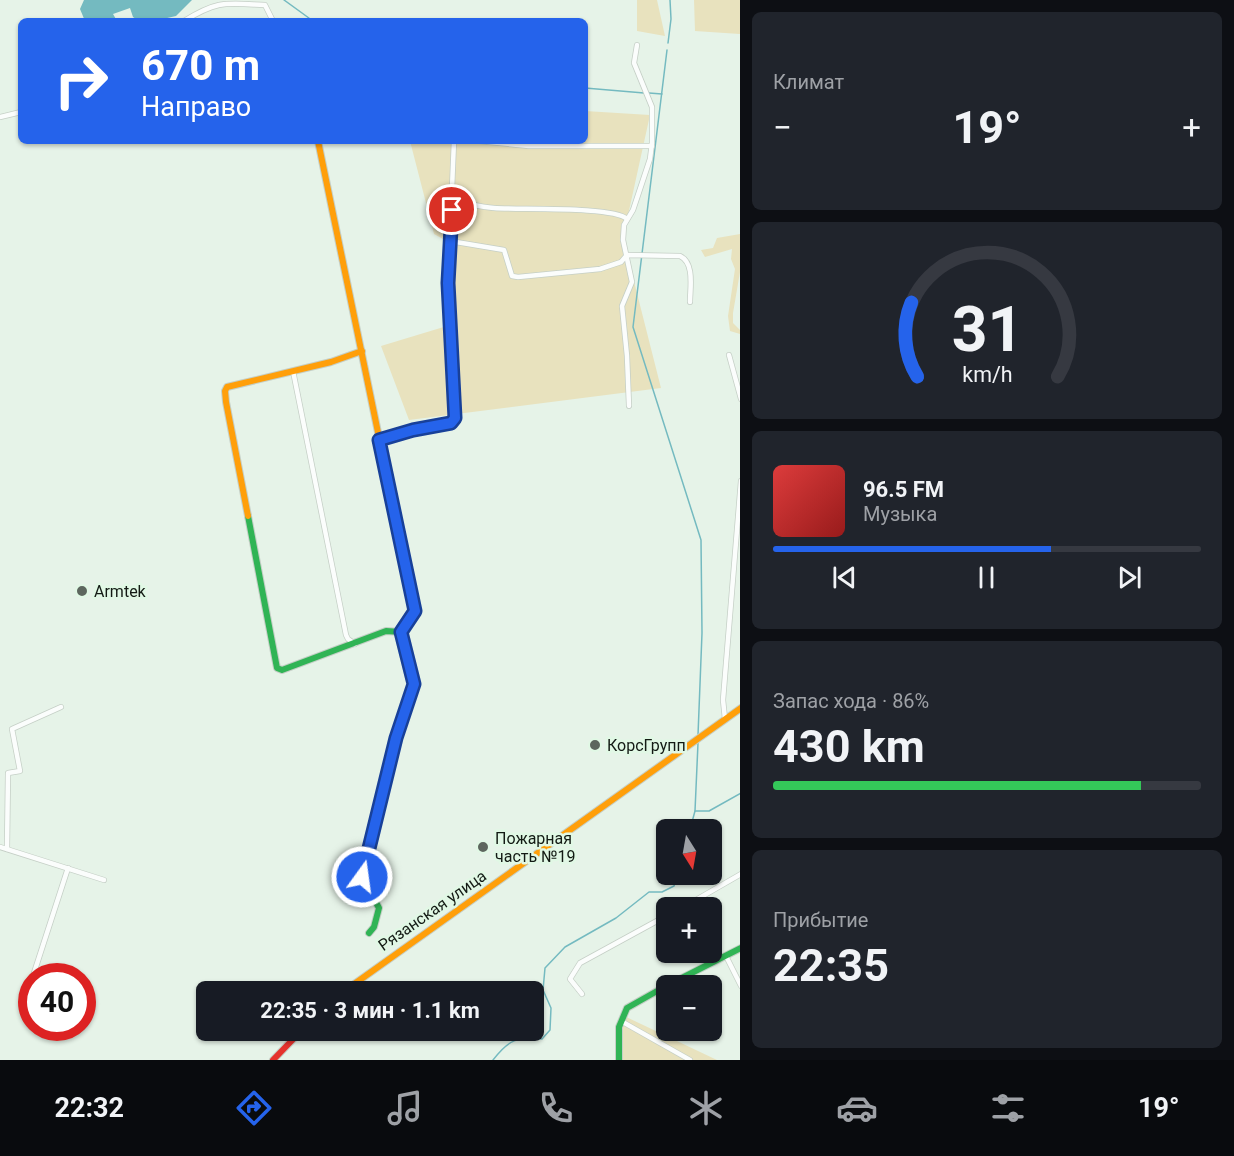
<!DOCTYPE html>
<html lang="ru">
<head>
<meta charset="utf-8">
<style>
	body { margin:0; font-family:Roboto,sans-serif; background:#20242c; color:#f1f3f6; height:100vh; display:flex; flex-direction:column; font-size:22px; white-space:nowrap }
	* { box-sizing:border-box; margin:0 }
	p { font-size:20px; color:#9ea1a6 }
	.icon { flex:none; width:33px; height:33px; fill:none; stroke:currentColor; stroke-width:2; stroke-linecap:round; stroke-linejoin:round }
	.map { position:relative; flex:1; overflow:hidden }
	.details { display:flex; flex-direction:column; gap:12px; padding:12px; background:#0d0f14; width:494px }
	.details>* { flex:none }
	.banner { position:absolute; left:18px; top:18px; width:570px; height:126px; border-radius:9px; box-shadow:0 2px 4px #0004; background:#2563eb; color:#fff; overflow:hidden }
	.needle { width:39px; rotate:169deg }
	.tools { position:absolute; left:656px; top:819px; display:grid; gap:12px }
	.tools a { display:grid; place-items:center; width:66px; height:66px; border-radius:9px; background:#171b24; box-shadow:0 2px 4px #0004; font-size:30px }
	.speed { position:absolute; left:18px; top:963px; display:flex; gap:12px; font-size:30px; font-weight:700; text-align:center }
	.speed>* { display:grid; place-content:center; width:78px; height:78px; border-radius:50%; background:#171b24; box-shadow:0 2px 4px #0004; line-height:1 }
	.speed .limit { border:9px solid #d22; background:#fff; color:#111 }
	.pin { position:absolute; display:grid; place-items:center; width:51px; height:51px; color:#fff; margin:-26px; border:3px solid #fff; border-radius:50%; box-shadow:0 2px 6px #0007 }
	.me { position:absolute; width:66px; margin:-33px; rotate:14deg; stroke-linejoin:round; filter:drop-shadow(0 0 4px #0008) }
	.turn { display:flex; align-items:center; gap:21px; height:126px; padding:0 24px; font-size:27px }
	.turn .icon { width:78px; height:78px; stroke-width:2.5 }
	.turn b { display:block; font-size:42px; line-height:51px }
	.big { font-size:45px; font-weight:700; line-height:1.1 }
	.details .tile { flex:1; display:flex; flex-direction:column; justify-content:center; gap:9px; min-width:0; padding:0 21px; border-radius:9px; background:#20242c }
	.details .dial { align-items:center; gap:0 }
	.dial svg { height:156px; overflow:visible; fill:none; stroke:#363941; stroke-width:7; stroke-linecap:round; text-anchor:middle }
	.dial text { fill:#f1f3f6; stroke:none }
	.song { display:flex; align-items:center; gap:18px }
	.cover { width:72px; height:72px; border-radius:9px; background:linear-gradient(135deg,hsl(0 70% 55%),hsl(0 70% 35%)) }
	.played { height:6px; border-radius:3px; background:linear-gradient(90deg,#2563eb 65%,#363941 65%) }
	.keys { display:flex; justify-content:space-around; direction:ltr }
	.heat { display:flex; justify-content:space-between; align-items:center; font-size:33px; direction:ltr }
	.charge { height:9px; border-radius:4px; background:linear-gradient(90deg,#34c759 86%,#363941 0) }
	.trip { position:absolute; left:196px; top:981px; width:348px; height:60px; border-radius:9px; background:#171b24; box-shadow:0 2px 4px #0004; font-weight:700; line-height:60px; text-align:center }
	.dock { display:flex; height:96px; justify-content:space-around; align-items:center; background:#090b0e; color:#9ea1a6 }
	.dock .icon { width:42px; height:42px }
	.dock .on { color:#2563eb }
	.dock b { font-size:27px; color:#f1f3f6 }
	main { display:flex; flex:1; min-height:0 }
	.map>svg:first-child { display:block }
	.green { fill:#e8e2be }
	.water { fill:#74bac0 }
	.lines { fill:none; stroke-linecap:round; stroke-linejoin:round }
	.stream { stroke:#74bac0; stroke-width:1.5 }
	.street-casing { stroke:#c5cfc6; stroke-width:6 }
	.fast-casing { stroke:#c5cfc6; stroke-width:8 }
	.slow-casing { stroke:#c5cfc6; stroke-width:8 }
	.jam-casing { stroke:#c5cfc6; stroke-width:8 }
	.street { stroke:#fbfdfc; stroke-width:4.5 }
	.fast { stroke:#30b455; stroke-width:6 }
	.slow { stroke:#ff9f0a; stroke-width:6 }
	.jam { stroke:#e5322d; stroke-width:6 }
	.route-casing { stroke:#184099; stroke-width:15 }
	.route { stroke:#2563eb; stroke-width:10 }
	.poi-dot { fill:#5d665e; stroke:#e1f8e5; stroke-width:2 }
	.labels { text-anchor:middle; stroke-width:5; stroke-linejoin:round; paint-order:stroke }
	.poi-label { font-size:16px; fill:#131a14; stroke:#e1f8e5; text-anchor:start }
	.street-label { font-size:16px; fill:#131a14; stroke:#e1f8e5 }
</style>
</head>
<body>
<main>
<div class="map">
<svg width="741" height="1060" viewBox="0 0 741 1060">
	<rect width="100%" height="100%" fill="#e6f3e8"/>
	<!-- green -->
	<g class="green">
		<path d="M637,0h20l8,36 -28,-5z"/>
		<path d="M694,0h46v34l-45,-3z"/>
		<path d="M585,111l65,4 -27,123 38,150 -252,32 -28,-74 66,-20 5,-82 -18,-10 -24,-93h175z"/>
		<path d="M740,234v38l-7,41v10l7,7v4l-10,-3 -2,-15 7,-47 -4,-10 1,-10 -27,8 -4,-7 12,-2 4,-10z"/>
		<path d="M622,1015l95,45h-94z"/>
	</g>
	<!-- water -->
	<path class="water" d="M84,0h108l-16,16 -22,5h-15l-6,-4 -3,-9 -17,6 4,7h-32l-5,-12z"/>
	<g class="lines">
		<!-- stream -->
		<g class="stream">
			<path d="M284,0l29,21"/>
			<path d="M668,43l3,-24 -1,-19"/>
			<path d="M667,50l-34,277 68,213 1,93 -4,102"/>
			<path d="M585,88l59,5"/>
			<path d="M649,93l13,1"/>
			<path d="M695,811l3,-68"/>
			<path d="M685,830l7,-8 3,-11h14l32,-18"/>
			<path d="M493,1060c16,-21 24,-23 49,-21l8,-9 1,-22 -8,-18 2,-22 20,-21 51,-29 33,-26h13l12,-6 4,-12"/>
		</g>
		<defs>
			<g id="street">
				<path d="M184,21c34,-21 41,-18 81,-16l8,16"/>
				<path d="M0,117l21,-5"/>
				<path d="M479,141l50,5h123"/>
				<path d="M452,201c14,2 28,6 42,7 23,2 120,-2 133,11"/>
				<path d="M450,241l54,9 8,26 6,1 82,-8 21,-7 6,-7 53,1c15,7 10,32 10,46"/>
				<path d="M729,355l12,44"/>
				<path d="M293,371l53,264 2,4 7,5"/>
				<path d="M629,406l-2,-50 -5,-50 10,-24 -9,-42 1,-15 9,-15 17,-51 2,-16v-36l-18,-44 3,-18"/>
				<path d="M379,440l34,-10 38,-7 4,-5 -7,-135 6,-142"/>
				<path d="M725,719l-2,-19 18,-219"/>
				<path d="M0,847l104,33"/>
				<path d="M7,849l1,-76 12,-2 -8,-42 49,-22"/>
				<path d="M682,908l59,-34"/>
				<path d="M726,956l15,30"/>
				<path d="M33,976l35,-108"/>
				<path d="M582,994l-12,-15 10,-16 86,-47"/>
				<path d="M26,998l6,-18"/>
				<path d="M621,1021l69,39"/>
			</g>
			<g id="fast">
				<path d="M248,516l29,152 5,2 104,-39 15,1"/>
				<path d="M369,933l5,-6 5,-19 -17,-31 34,-139 9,-26"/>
				<path d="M666,986l75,-38"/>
				<path d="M619,1060v-33l8,-19 39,-22"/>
			</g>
			<g id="slow">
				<path d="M318,141l76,369"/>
				<path d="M248,516l-22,-114 -1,-11 2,-4 104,-25 31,-11"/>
				<path d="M343,992l398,-284"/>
			</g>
			<g id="jam">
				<path d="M394,510l21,101 -14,21 13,52 -9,28"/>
				<path d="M273,1060l29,-30"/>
			</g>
		</defs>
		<!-- street casing -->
		<use href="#street" class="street-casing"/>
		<!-- fast casing -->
		<use href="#fast" class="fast-casing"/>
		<!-- slow casing -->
		<use href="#slow" class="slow-casing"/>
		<!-- jam casing -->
		<use href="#jam" class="jam-casing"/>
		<!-- street -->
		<use href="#street" class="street"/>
		<!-- fast -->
		<use href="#fast" class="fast"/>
		<!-- slow -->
		<use href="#slow" class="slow"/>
		<!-- jam -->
		<use href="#jam" class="jam"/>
	</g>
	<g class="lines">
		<defs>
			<path id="route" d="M362,877l34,-139 18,-54 -13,-52 14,-21 -36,-171 34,-10 38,-7 4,-5 -7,-135 4,-73"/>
		</defs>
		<!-- route casing -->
		<use href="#route" class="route-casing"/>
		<!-- route -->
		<use href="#route" class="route"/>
	</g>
	<!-- markers -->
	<g class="poi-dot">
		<circle cx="82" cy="591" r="6"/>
		<circle cx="595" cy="745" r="6"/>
		<circle cx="483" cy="847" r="6"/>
	</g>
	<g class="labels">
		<!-- poi labels -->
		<g class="poi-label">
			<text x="94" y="597">Armtek</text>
			<text x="607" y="751">КорсГрупп</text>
			<text x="495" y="844">Пожарная<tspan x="495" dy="18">часть №19</tspan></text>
		</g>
		<!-- street labels -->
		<g class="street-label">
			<text transform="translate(432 910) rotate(-35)" y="6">Рязанская улица</text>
		</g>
	</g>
</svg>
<div class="tools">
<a><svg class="needle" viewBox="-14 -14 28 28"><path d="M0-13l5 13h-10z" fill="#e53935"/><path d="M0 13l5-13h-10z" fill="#9ea1a6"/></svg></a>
<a>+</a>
<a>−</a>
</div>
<div class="speed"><div class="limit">40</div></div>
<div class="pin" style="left:452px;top:210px;background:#d93025"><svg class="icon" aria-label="arrive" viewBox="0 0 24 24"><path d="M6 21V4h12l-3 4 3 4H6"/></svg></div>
<svg class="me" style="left:362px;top:877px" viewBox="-20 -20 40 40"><circle r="17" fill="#2563eb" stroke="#fff" stroke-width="3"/><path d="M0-11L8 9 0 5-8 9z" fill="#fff"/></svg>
<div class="trip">22:35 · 3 мин · 1.1 km</div>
<div class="banner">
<div class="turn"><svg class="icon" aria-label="right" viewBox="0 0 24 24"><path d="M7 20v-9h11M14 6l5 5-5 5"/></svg><div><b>670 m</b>Направо</div></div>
</div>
</div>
<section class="details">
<div class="tile"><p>Климат</p>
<div class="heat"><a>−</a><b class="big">19°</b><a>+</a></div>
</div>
<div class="tile dial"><svg viewBox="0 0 100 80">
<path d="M14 69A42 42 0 1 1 86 69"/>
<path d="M14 69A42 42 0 0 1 11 31" stroke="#2563eb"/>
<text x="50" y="56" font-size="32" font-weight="700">31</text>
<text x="50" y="72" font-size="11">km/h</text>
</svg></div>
<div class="tile">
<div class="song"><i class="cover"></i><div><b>96.5 FM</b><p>Музыка</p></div></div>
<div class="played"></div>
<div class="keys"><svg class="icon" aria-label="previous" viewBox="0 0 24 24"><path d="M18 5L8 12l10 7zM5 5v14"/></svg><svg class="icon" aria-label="pause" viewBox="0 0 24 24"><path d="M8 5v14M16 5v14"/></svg><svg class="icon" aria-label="next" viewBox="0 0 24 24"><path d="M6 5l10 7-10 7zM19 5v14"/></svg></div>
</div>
<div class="tile"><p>Запас хода · 86%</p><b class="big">430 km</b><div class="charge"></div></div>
<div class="tile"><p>Прибытие</p><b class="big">22:35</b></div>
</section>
</main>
<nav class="dock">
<b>22:32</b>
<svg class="icon on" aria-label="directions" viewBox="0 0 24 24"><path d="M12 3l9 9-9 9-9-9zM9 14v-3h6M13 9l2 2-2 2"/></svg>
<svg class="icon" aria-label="music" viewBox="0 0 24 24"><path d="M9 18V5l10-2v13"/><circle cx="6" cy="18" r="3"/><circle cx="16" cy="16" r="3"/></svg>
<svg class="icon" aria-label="phone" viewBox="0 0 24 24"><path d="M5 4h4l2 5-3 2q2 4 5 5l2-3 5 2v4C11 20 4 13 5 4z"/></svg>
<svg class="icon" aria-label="climate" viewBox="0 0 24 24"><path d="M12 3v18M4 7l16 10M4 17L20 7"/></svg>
<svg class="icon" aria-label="car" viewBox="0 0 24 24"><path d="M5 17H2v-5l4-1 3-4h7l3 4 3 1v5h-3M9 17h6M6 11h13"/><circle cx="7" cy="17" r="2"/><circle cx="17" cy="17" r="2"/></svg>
<svg class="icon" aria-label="filters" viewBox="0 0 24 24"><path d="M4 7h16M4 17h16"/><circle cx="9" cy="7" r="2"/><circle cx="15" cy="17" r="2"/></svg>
<b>19°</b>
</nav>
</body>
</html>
